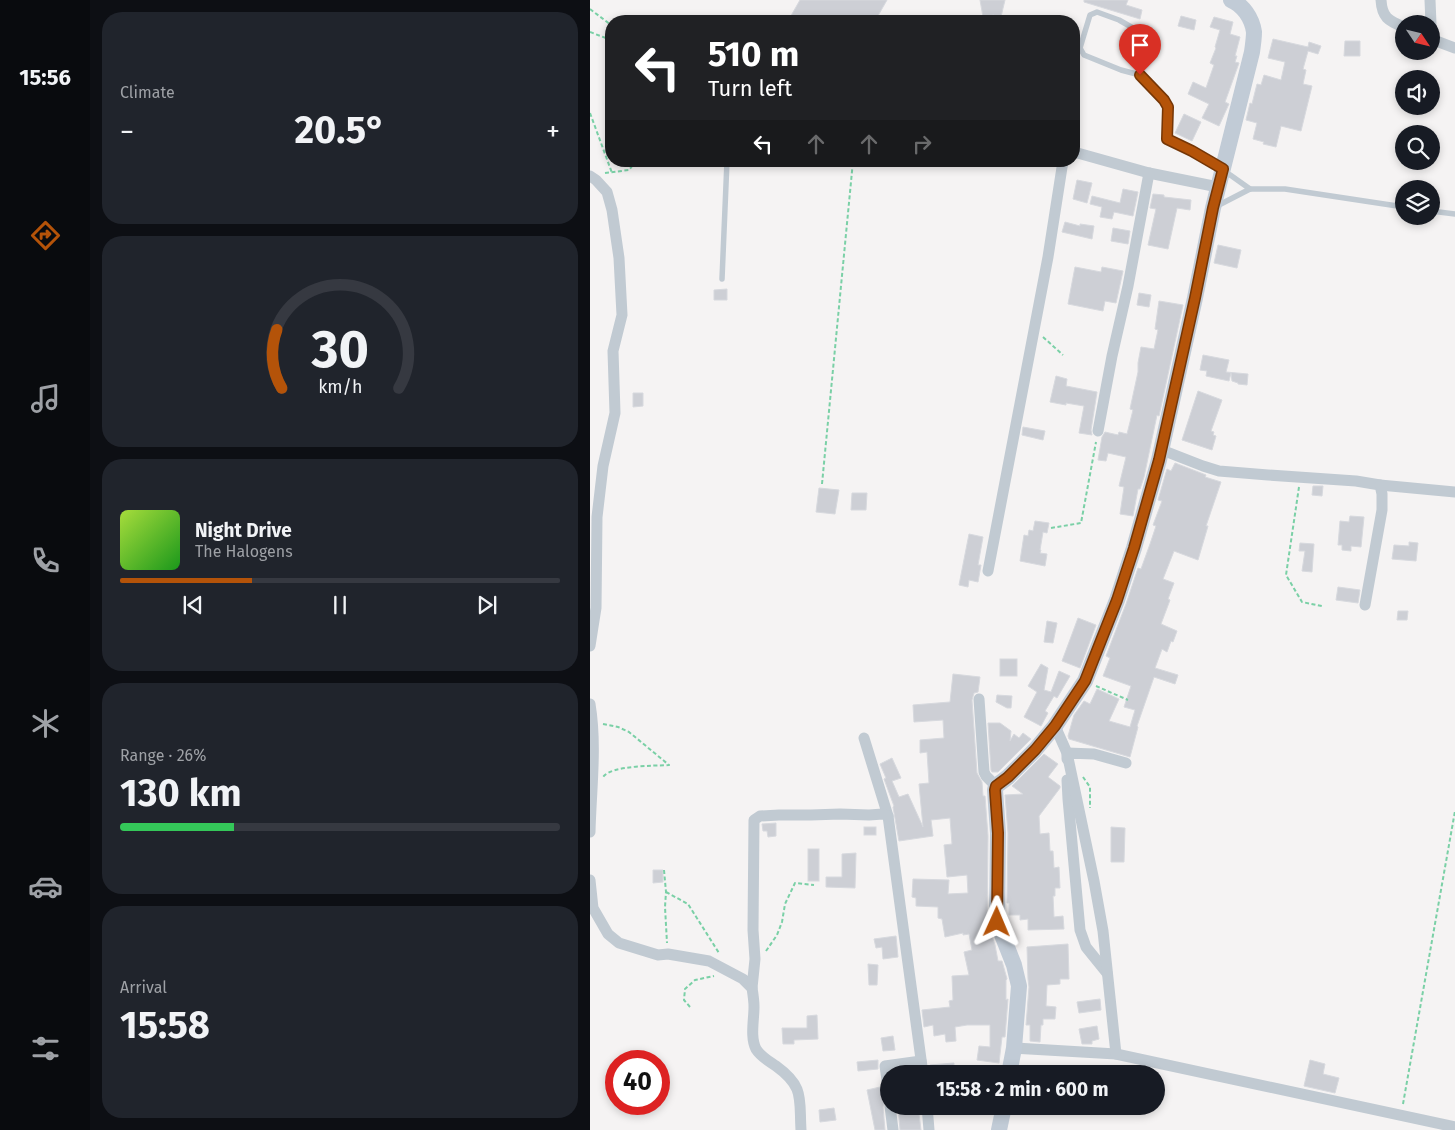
<!DOCTYPE html>
<html lang="en">
<head>
<meta charset="utf-8">
<style>
	body { margin:0; font-family:"Fira Sans",sans-serif; background:#20242c; color:#f1f3f6; height:100vh; display:flex; flex-direction:column; font-size:19px; white-space:nowrap }
	* { box-sizing:border-box; margin:0 }
	p { font-size:16px; color:#9ea1a6 }
	.icon { flex:none; width:28px; height:28px; fill:none; stroke:currentColor; stroke-width:2; stroke-linecap:round; stroke-linejoin:round }
	.map { position:relative; flex:1; overflow:hidden }
	.sheet { display:flex; flex-direction:column; gap:12px; padding:12px; background:#0d0f14; width:500px }
	.sheet>* { flex:none }
	.banner { position:absolute; left:15px; top:15px; width:475px; height:152px; border-radius:20px; box-shadow:0 2px 8px #0003; background:#202124; color:#fff; overflow:hidden }
	.needle { width:32px; rotate:125deg }
	.buttons { position:absolute; left:805px; top:15px; display:grid; gap:10px }
	.buttons a { display:grid; place-items:center; width:45px; height:45px; border-radius:50%; background:#171b24; box-shadow:0 2px 8px #0003; font-size:25px }
	.speed { position:absolute; left:15px; top:1050px; display:flex; gap:10px; font-size:25px; font-weight:700; text-align:center }
	.speed>* { display:grid; place-content:center; width:65px; height:65px; border-radius:50%; background:#171b24; box-shadow:0 2px 8px #0003; line-height:1 }
	.speed .limit { border:8px solid #d22; background:#fff; color:#111 }
	.pin { position:absolute; display:grid; place-items:center; width:42px; height:42px; color:#fff; margin:-51px -21px; border-radius:50% 50% 50% 0; rotate:-45deg; box-shadow:0 0 5px #0007 }
	.pin .icon { rotate:45deg }
	.me { position:absolute; width:55px; margin:-28px; rotate:1deg; stroke-linejoin:round; filter:drop-shadow(0 0 4px #0008) }
	.turn { display:flex; align-items:center; gap:18px; height:105px; padding:0 20px; font-size:22px }
	.turn .icon { width:65px; height:65px; stroke-width:2.5 }
	.turn b { display:block; font-size:35px; line-height:42px }
	.lanes { display:flex; align-items:center; height:48px; padding:0 20px; background:#0003; justify-content:center; gap:25px; direction:ltr }
	.lanes .off { opacity:.35 }
	.big { font-size:38px; font-weight:700; line-height:1.1 }
	.sheet .widget { flex:1; display:flex; flex-direction:column; justify-content:center; gap:8px; min-width:0; padding:0 18px; border-radius:20px; background:#20242c }
	.sheet .dial { align-items:center; gap:0 }
	.dial svg { height:130px; overflow:visible; fill:none; stroke:#363941; stroke-width:7; stroke-linecap:round; text-anchor:middle }
	.dial text { fill:#f1f3f6; stroke:none }
	.song { display:flex; align-items:center; gap:15px }
	.cover { width:60px; height:60px; border-radius:8px; background:linear-gradient(135deg,hsl(80 70% 55%),hsl(120 70% 35%)) }
	.played { height:5px; border-radius:2px; background:linear-gradient(90deg,#b45309 30%,#363941 30%) }
	.keys { display:flex; justify-content:space-around; direction:ltr }
	.heat { display:flex; justify-content:space-between; align-items:center; font-size:28px; direction:ltr }
	.charge { height:8px; border-radius:4px; background:linear-gradient(90deg,#34c759 26%,#363941 0) }
	.trip { position:absolute; left:290px; top:1065px; width:285px; height:50px; border-radius:25px; background:#171b24; box-shadow:0 2px 8px #0003; font-weight:700; line-height:50px; text-align:center }
	main { display:flex; flex:1; min-height:0 }
	.tab-bar { display:flex; flex-direction:column; width:90px; justify-content:space-around; align-items:center; background:#090b0e; color:#9ea1a6 }
	.tab-bar .icon { width:35px; height:35px }
	.tab-bar .on { color:#b45309 }
	.tab-bar b { font-size:22px; color:#f1f3f6 }
	.map>svg:first-child { display:block }
	.building { fill:#cdcfd5; stroke:#d7d9de }
	.lines { fill:none; stroke-linecap:round; stroke-linejoin:round }
	.path { stroke:#7ad0a6; stroke-width:2; stroke-dasharray:4 2.5; stroke-linecap:butt }
	.lane { stroke:#c1cad2; stroke-width:5.5 }
	.street { stroke:#c1cad2; stroke-width:11 }
	.secondary { stroke:#c1cbd6; stroke-width:16 }
	.route-casing { stroke:#753606; stroke-width:12 }
	.route { stroke:#b45309; stroke-width:9 }
</style>
</head>
<body>
<main>
<nav class="tab-bar">
<b>15:56</b>
<svg class="icon on" aria-label="directions" viewBox="0 0 24 24"><path d="M12 3l9 9-9 9-9-9zM9 14v-3h6M13 9l2 2-2 2"/></svg>
<svg class="icon" aria-label="music" viewBox="0 0 24 24"><path d="M9 18V5l10-2v13"/><circle cx="6" cy="18" r="3"/><circle cx="16" cy="16" r="3"/></svg>
<svg class="icon" aria-label="phone" viewBox="0 0 24 24"><path d="M5 4h4l2 5-3 2q2 4 5 5l2-3 5 2v4C11 20 4 13 5 4z"/></svg>
<svg class="icon" aria-label="climate" viewBox="0 0 24 24"><path d="M12 3v18M4 7l16 10M4 17L20 7"/></svg>
<svg class="icon" aria-label="car" viewBox="0 0 24 24"><path d="M5 17H2v-5l4-1 3-4h7l3 4 3 1v5h-3M9 17h6M6 11h13"/><circle cx="7" cy="17" r="2"/><circle cx="17" cy="17" r="2"/></svg>
<svg class="icon" aria-label="filters" viewBox="0 0 24 24"><path d="M4 7h16M4 17h16"/><circle cx="9" cy="7" r="2"/><circle cx="15" cy="17" r="2"/></svg>
</nav>
<section class="sheet">
<div class="widget"><p>Climate</p>
<div class="heat"><a>−</a><b class="big">20.5°</b><a>+</a></div>
</div>
<div class="widget dial"><svg viewBox="0 0 100 80">
<path d="M14 69A42 42 0 1 1 86 69"/>
<path d="M14 69A42 42 0 0 1 11 33" stroke="#b45309"/>
<text x="50" y="56" font-size="32" font-weight="700">30</text>
<text x="50" y="72" font-size="11">km/h</text>
</svg></div>
<div class="widget">
<div class="song"><i class="cover"></i><div><b>Night Drive</b><p>The Halogens</p></div></div>
<div class="played"></div>
<div class="keys"><svg class="icon" aria-label="previous" viewBox="0 0 24 24"><path d="M18 5L8 12l10 7zM5 5v14"/></svg><svg class="icon" aria-label="pause" viewBox="0 0 24 24"><path d="M8 5v14M16 5v14"/></svg><svg class="icon" aria-label="next" viewBox="0 0 24 24"><path d="M6 5l10 7-10 7zM19 5v14"/></svg></div>
</div>
<div class="widget"><p>Range · 26%</p><b class="big">130 km</b><div class="charge"></div></div>
<div class="widget"><p>Arrival</p><b class="big">15:58</b></div>
</section>
<div class="map">
<svg width="865" height="1130" viewBox="0 0 865 1130">
	<rect width="100%" height="100%" fill="#f5f3f3"/>
	<!-- building -->
	<g class="building">
		<path d="M210,0h87l-12,21h-87z"/>
		<path d="M390,0h25l-5,21h-5l-1,-6 -11,2z"/>
		<path d="M494,0h44l-2,5 16,5 -2,9 -56,-17z"/>
		<path d="M591,16l15,4 -2,10 -16,-4z"/>
		<path d="M624,17l19,5 -3,12 10,3 -5,19h2l-2,6 4,1 -14,39 4,2 -1,2 -9,20 -17,-8 7,-14 -21,-10 5,-12 13,6 8,-23 -4,-2 6,-15 -1,-1 5,-17 -10,-3z"/>
		<path d="M683,39l35,8 1,-5 12,4 -3,8 -10,-3 -5,18 3,1 -3,14 9,2 -11,45 -20,-5 -5,21 -13,-3 1,-2 -11,-3 4,-16 -11,-3 4,-17 2,1 5,-20 4,1 3,-10 17,5 4,-18 -17,-4z"/>
		<path d="M755,41h15v15h-16z"/>
		<path d="M594,114l17,8 -9,19 -17,-8z"/>
		<path d="M487,180l15,3 -5,20 -14,-4z"/>
		<path d="M533,189l15,3 -5,24 -19,-4 -2,7 -12,-2 2,-10 -12,-3 2,-8 28,7z"/>
		<path d="M563,194l11,1v2l27,3 -1,10 -13,-2 -9,41 -20,-4 8,-36 -6,-1z"/>
		<path d="M475,222l15,4v-2l14,2 -2,13 -30,-7z"/>
		<path d="M523,228l17,3 -2,13 -17,-3z"/>
		<path d="M628,245l23,5 -4,18 -23,-5z"/>
		<path d="M485,267l26,5 1,-5 21,4 -7,32 -11,-2 -2,10 -35,-7z"/>
		<path d="M137,289v11h-13v-10z"/>
		<path d="M549,293l12,2 -2,12 -12,-2z"/>
		<path d="M569,301l24,4 -24,111 -2,-1 -13,62 -4,12h-2l-5,27 -13,-2 4,-27 -5,-1 7,-29 -18,-4 -2,8 -8,-1 4,-23 3,-5 13,3 1,-3 8,2 6,-24 -3,-1 8,-37v-9l3,-16 13,2 4,-19 -3,-1z"/>
		<path d="M613,355l26,5 -3,12 22,2 -1,11 -9,-1v-1l-6,-2 -1,-8 -2,8 -23,-5 1,-5 -7,-1z"/>
		<path d="M466,376l11,3 -1,7 31,6 -6,38 1,5 -13,-2 5,-27 -18,-3v2l-16,-3z"/>
		<path d="M608,391l24,9 -11,31 3,1 -1,3 3,1 -4,14 -30,-10z"/>
		<path d="M43,393h10v13l-10,1z"/>
		<path d="M433,427l22,4 -2,9 -21,-5z"/>
		<path d="M585,463l31,12 -1,2 16,5 -15,44h2l-10,34 -24,-9 -11,28 11,4 -6,16 2,1 -9,24 16,7 -4,11 -2,-1 -4,11 -5,-3 -7,19 23,7 -3,9 -21,-7 -17,49 1,1 -8,30 -61,-18 -1,-3 6,-21 10,-14 6,3 7,-15 22,10 -10,22 21,6 5,-17 -11,-3 7,-21 -28,-10 7,-18 -4,-2 20,-52 12,-36 3,1 9,-25 6,-18 -3,-1 9,-24 -4,-1 9,-31 4,2z"/>
		<path d="M723,486h10l-1,10 -10,-1z"/>
		<path d="M229,488l20,2 -4,24 -19,-2z"/>
		<path d="M262,493h15l-1,17h-15z"/>
		<path d="M760,516l14,1 -3,30 -10,-1v5l-9,-1v-5h-4l2,-24 9,1z"/>
		<path d="M445,521l14,2 -2,10 -4,-1 -3,18h1l-1,3 7,1 -2,12 -25,-5 4,-26 4,1 1,-6 4,1z"/>
		<path d="M379,534l14,3 -5,28h3l-3,17 -9,-2 -1,7 -9,-2z"/>
		<path d="M819,542l9,1 -2,18 -24,-2 2,-14 15,1z"/>
		<path d="M710,543l14,1 -2,28 -10,-1 3,-20h-6z"/>
		<path d="M748,587l22,3 -2,13 -22,-3z"/>
		<path d="M808,611h10l-1,9h-10z"/>
		<path d="M488,618l18,7 -16,43 -18,-7z"/>
		<path d="M457,621l10,2 -4,20 -9,-1z"/>
		<rect x="410" y="659" width="17" height="17"/>
		<path d="M451,664l7,4 -4,22 7,2 8,-21 11,5 -13,22 -3,-2 -9,15 3,2 -7,13 -17,-9 13,-25 -9,-6z"/>
		<path d="M363,674l27,3 -2,15 -4,1 -2,7 5,73 5,9 1,14h2l3,40 -1,86 8,23 3,16h4l5,18 -1,1v20l2,-1 -3,38h-3l-3,26 -22,-3 2,-14 11,1v-22h-23l-12,2 1,14 -10,1 -1,-8 -11,2 -1,-11 -9,2 -2,-17 28,-3 -1,-6 4,-1 -1,-24 17,-1 -5,-23 8,-2 -3,-16 -6,1v-2l-18,4 -3,-18 -4,-1v-11l-22,-1v-8l-4,-1 1,-18 36,1 -1,14 20,-1 -1,-18 -20,2 -3,-32 8,-1 -2,-26 -19,2 2,16 -34,5 -6,-34 1,-1 -10,-27 2,-1 -6,-14 12,-6 9,20 -9,3 7,16 9,-3 15,33 -4,-43 10,-1 -2,-31 -7,1v-13l24,-2 -1,-18 -29,2 -1,-17 37,-3z"/>
		<path d="M407,695l15,1 -1,12h-4l-11,-6z"/>
		<path d="M398,723h12l11,8 -1,10 4,-7 5,4 4,-5 8,6 -33,33h-6l-1,-2z"/>
		<path d="M454,754l14,10 -10,13 12,9v2l-21,28 1,18 9,-1 1,18h3l1,17 5,-1 1,21h-5v8h-2l1,21 9,-1 1,13 -36,1v-11l-8,1v-5h-11v-12h-2l1,-70 -3,-38 18,-1 -11,-8z"/>
		<path d="M186,823v13l-8,1 -1,-6h-4l-1,-7z"/>
		<rect x="274" y="827" width="12" height="8"/>
		<path d="M521,827l14,1 -1,34h-13z"/>
		<rect x="218" y="849" width="11" height="32"/>
		<path d="M266,853l-1,35 -29,-1v-10h16v-23z"/>
		<path d="M63,870h10v12l-10,1z"/>
		<path d="M306,936l2,21 -15,2 -1,-12 -6,1 -2,-9z"/>
		<path d="M478,944l1,35h-9v5l-13,1 -1,21 10,1 -1,12h-12v6h-2l-1,17 -10,-1v-16h-4l3,-38 -1,-8 -1,-32z"/>
		<path d="M278,964l10,1 -1,20h-8z"/>
		<path d="M510,999l1,11 -22,3 -2,-11z"/>
		<path d="M227,1015l1,24 -24,1v4h-11l-1,-16h25v-12z"/>
		<path d="M507,1026l2,13 -7,2v3h-10l-3,-15z"/>
		<path d="M303,1036l2,14 -12,1 -2,-13z"/>
		<path d="M288,1060v9l-20,2 -1,-9z"/>
		<path d="M720,1060l15,4 -2,10 16,4 -4,15 -31,-7z"/>
		<path d="M364,1063v11h-23l-1,-9z"/>
		<path d="M290,1087l2,9 3,4 -2,7 2,23h-10l-8,-40z"/>
		<path d="M308,1106h20l3,24h-21z"/>
		<path d="M244,1108l2,12 -16,2 -1,-12z"/>
	</g>
	<g class="lines">
		<!-- path -->
		<g class="path">
			<path d="M0,9l21,16"/>
			<path d="M0,32l21,8"/>
			<path d="M0,113l22,60"/>
			<path d="M15,173l24,-3 7,-9"/>
			<path d="M453,337l20,18"/>
			<path d="M232,484l31,-323"/>
			<path d="M709,487l-13,88 16,27 20,4"/>
			<path d="M461,528l30,-5 15,-81"/>
			<path d="M506,686l32,14"/>
			<path d="M13,724l15,3 11,5 40,33c-15,1 -57,0 -66,12"/>
			<path d="M493,777l7,10v21"/>
			<path d="M74,870l2,22 -1,15 2,36"/>
			<path d="M76,892l22,12 31,49"/>
			<path d="M176,951l11,-16 5,-13 3,-18 10,-21 19,2"/>
			<path d="M100,1007l-6,-7 1,-11 10,-9 19,-4"/>
			<path d="M813,1104l52,-293"/>
		</g>
		<!-- lane -->
		<g class="lane">
			<path d="M507,12l22,8 14,8 5,17 -1,18 3,12 -19,-5 -37,-15 -4,-7 10,-33z"/>
			<path d="M550,75l24,25 4,7 -1,32c31,15 55,29 83,50"/>
			<path d="M627,206l33,-17h35l119,18"/>
			<path d="M841,211l24,3"/>
			<path d="M132,279l5,-118"/>
		</g>
		<!-- street -->
		<g class="street">
			<path d="M791,0c1,17 7,21 23,27"/>
			<path d="M840,0l1,24"/>
			<path d="M841,39l24,9"/>
			<path d="M484,152l75,21 69,14"/>
			<path d="M0,176l6,4 11,12 5,18 7,48 3,57 -9,36 2,62 -12,53 -6,51 -1,91 -6,38"/>
			<path d="M508,431l14,-75 16,-70 21,-113"/>
			<path d="M572,450l41,16 16,5 49,4 88,6 24,4 2,9v16l-17,95"/>
			<path d="M790,485l75,7"/>
			<path d="M398,571l60,-314 15,-96"/>
			<path d="M389,699l5,73 2,4 10,10"/>
			<path d="M0,704c7,42 1,86 0,128"/>
			<path d="M465,726l12,27v6"/>
			<path d="M274,738l24,78 35,258"/>
			<path d="M477,780l1,19 12,131 6,17 21,26"/>
			<path d="M0,880l3,28 15,26 11,9 39,12 10,-1 41,7 34,18 9,9c1,6 2,13 2,19 0,13 -4,30 2,42 5,8 13,12 20,17 29,21 23,33 25,64"/>
			<path d="M162,988l3,-29 -2,-29 1,-110 6,-4 19,-1h32l29,-1 29,1 14,-1 5,2"/>
			<path d="M424,1048l102,6 339,73"/>
			<path d="M526,1054l-13,-123 -9,-50 -27,-128 27,1 32,9"/>
			<path d="M299,1094l-4,-28 36,-5"/>
			<path d="M300,1106l3,24"/>
			<path d="M337,1106l2,24"/>
		</g>
		<!-- secondary -->
		<g class="secondary">
			<path d="M419,1074l5,-26 5,-62 -5,-21 -17,-43 1,-89 -3,-43 1,-4 12,-9 27,-27 20,-24 30,-45 32,-81 17,-52 25,-88 36,-162 18,-90 39,-156c1,-7 2,-14 2,-20 -2,-14 -11,-27 -23,-32"/>
			<path d="M409,1130l5,-24"/>
		</g>
	</g>
	<g class="lines">
		<defs>
			<path id="route" d="M407,922l1,-89 -3,-43 1,-4 12,-9 27,-27 20,-24 30,-45 32,-81 17,-52 25,-88 36,-162 18,-90 10,-39 -31,-18 -25,-12 1,-32 -4,-7 -24,-25"/>
		</defs>
		<!-- route casing -->
		<use href="#route" class="route-casing"/>
		<!-- route -->
		<use href="#route" class="route"/>
	</g>
</svg>
<div class="buttons">
<a><svg class="needle" viewBox="-14 -14 28 28"><path d="M0-13l5 13h-10z" fill="#e53935"/><path d="M0 13l5-13h-10z" fill="#9ea1a6"/></svg></a>
<a><svg class="icon" aria-label="sound" viewBox="0 0 24 24"><path d="M4 9h4l5-4v14l-5-4H4zM17 9q2 3 0 6"/></svg></a>
<a><svg class="icon" aria-label="search" viewBox="0 0 24 24"><circle cx="10" cy="10" r="6"/><path d="M15 15l6 6"/></svg></a>
<a><svg class="icon" aria-label="layers" viewBox="0 0 24 24"><path d="M12 4l9 5-9 5-9-5zM3 14l9 5 9-5"/></svg></a>
</div>
<div class="speed"><div class="limit">40</div></div>
<div class="pin" style="left:550px;top:75px;background:#d93025"><svg class="icon" aria-label="arrive" viewBox="0 0 24 24"><path d="M6 21V4h12l-3 4 3 4H6"/></svg></div>
<svg class="me" style="left:407px;top:922px" viewBox="-20 -20 40 40"><path d="M0-17L14 15 0 8-14 15z" fill="#b45309" stroke="#fff" stroke-width="4"/></svg>
<div class="trip">15:58 · 2 min · 600 m</div>
<div class="banner">
<div class="turn"><svg class="icon" aria-label="left" viewBox="0 0 24 24"><path d="M17 20v-9H6M10 6l-5 5 5 5"/></svg><div><b>510 m</b>Turn left</div></div>
<div class="lanes"><svg class="icon" aria-label="left" viewBox="0 0 24 24"><path d="M17 20v-9H6M10 6l-5 5 5 5"/></svg><svg class="icon off" aria-label="ahead" viewBox="0 0 24 24"><path d="M12 20V5M6 11l6-6 6 6"/></svg><svg class="icon off" aria-label="ahead" viewBox="0 0 24 24"><path d="M12 20V5M6 11l6-6 6 6"/></svg><svg class="icon off" aria-label="right" viewBox="0 0 24 24"><path d="M7 20v-9h11M14 6l5 5-5 5"/></svg></div>
</div>
</div>
</main>
</body>
</html>
